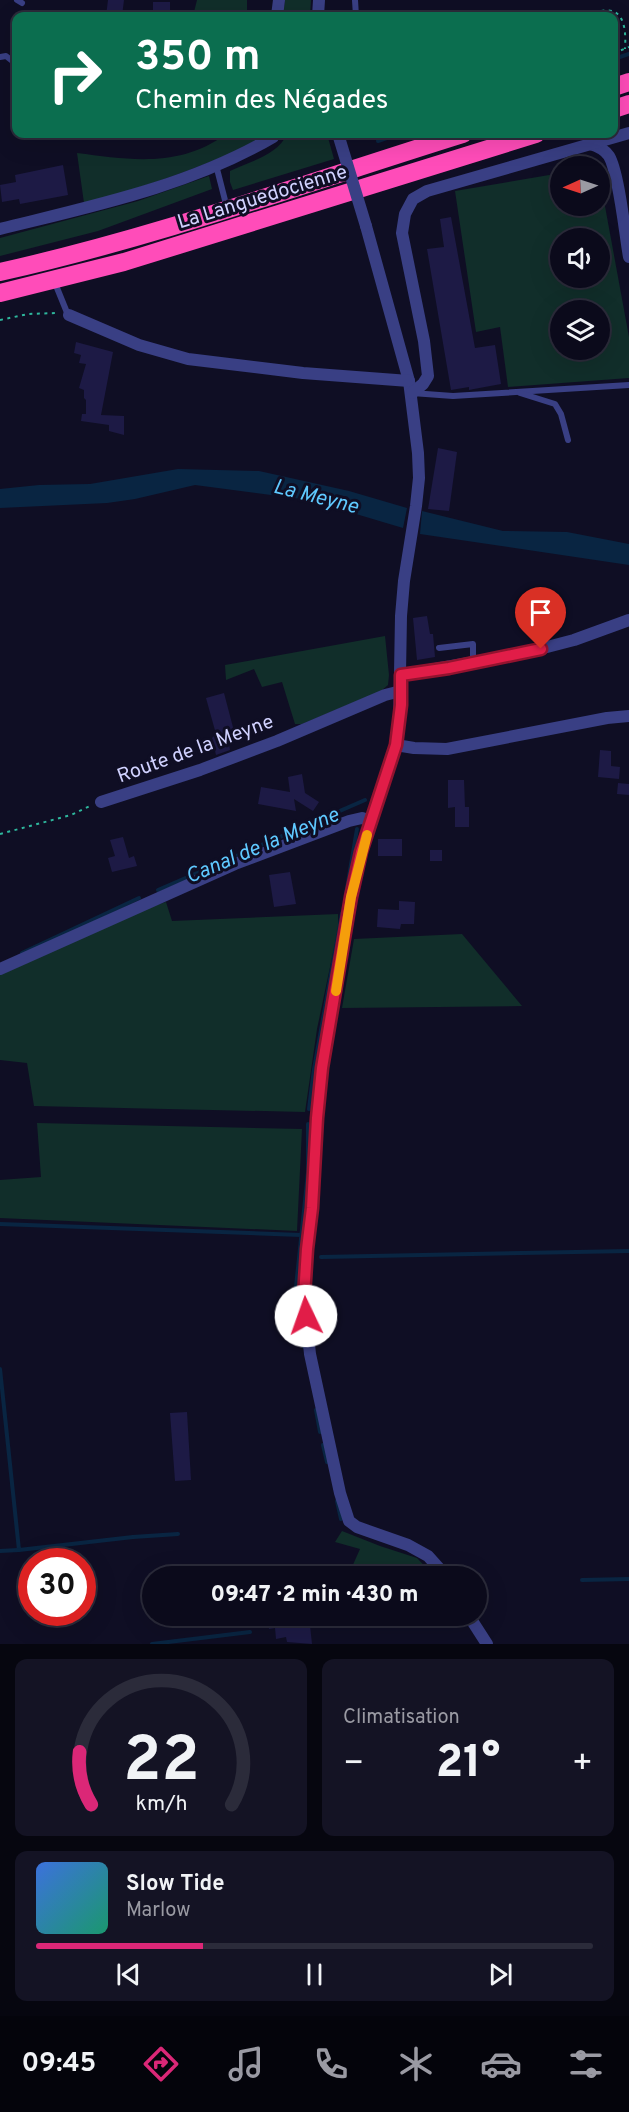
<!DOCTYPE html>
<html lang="fr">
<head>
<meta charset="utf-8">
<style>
	body { margin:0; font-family:Overpass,sans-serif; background:#141324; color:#f1f3f6; height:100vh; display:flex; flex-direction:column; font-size:22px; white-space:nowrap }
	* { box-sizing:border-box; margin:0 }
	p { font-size:20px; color:#9a9aa3 }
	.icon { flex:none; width:33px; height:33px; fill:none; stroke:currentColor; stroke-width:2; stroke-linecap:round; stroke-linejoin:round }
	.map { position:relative; height:1644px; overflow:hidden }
	.details { display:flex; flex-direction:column; gap:15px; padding:15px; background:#06060f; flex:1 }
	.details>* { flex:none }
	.hud { position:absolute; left:12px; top:12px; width:606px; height:126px; border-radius:12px; box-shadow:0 6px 24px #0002,0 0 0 2px #2b2b3a; background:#0b6e4f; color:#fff; overflow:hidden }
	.needle { width:39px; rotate:267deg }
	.tools { position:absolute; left:550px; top:156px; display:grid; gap:12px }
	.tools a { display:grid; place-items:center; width:60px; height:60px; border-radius:50%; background:#0b0a1b; box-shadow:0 6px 24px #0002,0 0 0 2px #2b2b3a; font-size:30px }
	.speed { position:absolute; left:18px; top:1548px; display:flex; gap:12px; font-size:30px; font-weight:700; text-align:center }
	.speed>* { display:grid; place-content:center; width:78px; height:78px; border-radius:50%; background:#0b0a1b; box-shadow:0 6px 24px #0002,0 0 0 2px #2b2b3a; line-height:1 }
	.speed .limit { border:9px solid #d22; background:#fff; color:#111 }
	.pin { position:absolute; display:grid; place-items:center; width:51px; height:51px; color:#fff; margin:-62px -26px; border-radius:50% 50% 50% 0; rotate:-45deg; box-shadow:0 0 6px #0007 }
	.pin .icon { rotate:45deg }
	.me { position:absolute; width:66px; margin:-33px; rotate:357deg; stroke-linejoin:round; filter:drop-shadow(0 0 4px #0008) }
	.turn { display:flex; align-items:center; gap:21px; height:126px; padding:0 24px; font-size:27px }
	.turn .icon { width:78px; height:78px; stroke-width:2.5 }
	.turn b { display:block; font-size:42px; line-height:51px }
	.big { font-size:45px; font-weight:800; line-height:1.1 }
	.details .tile { flex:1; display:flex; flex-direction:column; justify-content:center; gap:9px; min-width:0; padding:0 21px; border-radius:12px; background:#141324 }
	.details .dial { align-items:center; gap:0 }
	.dial svg { height:156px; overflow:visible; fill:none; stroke:#2b2b3a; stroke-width:7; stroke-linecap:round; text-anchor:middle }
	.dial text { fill:#f1f3f6; stroke:none }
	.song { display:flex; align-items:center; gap:18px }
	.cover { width:72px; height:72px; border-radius:9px; background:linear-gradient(135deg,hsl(220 70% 55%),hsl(160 70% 35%)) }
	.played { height:6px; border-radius:3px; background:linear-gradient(90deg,#db2777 30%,#2b2b3a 30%) }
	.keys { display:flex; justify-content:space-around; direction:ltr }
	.heat { display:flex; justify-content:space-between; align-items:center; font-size:33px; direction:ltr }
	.details .tiles { flex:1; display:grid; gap:15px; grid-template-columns:1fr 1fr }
	.tile:last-child { grid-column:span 2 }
	.trip { position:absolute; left:142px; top:1566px; width:345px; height:60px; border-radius:30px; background:#0b0a1b; box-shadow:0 6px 24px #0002,0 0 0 2px #2b2b3a; font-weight:800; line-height:60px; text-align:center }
	.menu { display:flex; height:96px; justify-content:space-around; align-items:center; background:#04040b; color:#9a9aa3 }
	.menu .icon { width:42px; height:42px }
	.menu .selected { color:#db2777 }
	.menu b { font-size:27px; color:#f1f3f6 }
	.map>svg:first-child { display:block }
	.green { fill:#112e2a; fill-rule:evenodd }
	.water { fill:#092542 }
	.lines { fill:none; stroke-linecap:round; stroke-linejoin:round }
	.stream { stroke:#092542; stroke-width:4 }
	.building { fill:#1d1a45 }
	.path { stroke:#2eb79d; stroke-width:2; stroke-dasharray:3 4.5; stroke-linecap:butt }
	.lane { stroke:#393f84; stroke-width:6 }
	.street { stroke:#393f84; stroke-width:12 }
	.highway { stroke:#ff4cb9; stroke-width:18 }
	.street-bridge { stroke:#393f84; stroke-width:12 }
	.route-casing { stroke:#92132f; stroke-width:15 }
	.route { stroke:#e11d48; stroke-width:10 }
	.slow { stroke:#f59e0b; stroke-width:10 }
	.labels { text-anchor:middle; stroke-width:6; stroke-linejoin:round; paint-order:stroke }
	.street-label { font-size:20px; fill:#d1d2ff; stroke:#0f0e24 }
	.water-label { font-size:21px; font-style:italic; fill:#5fc9ff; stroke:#0f0e24 }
</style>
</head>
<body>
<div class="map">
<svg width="629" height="1644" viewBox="0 0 629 1644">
	<rect width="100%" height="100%" fill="#0f0e24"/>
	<!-- green -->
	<g class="green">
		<path d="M197,0h50v16h-50l-3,-4z"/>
		<path d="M285,0h26l-1,16h-27z"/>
		<path d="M226,134h39c-11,12 -30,17 -45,24 -44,18 -89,33 -136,45l-7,-50c53,7 103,15 149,-19z"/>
		<path d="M287,134h40l7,25 -101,31 -3,-8v-11c20,-10 47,-15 57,-37z"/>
		<path d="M561,173v33h39v-27l29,158v41l-121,9 -8,-60 -24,5 -21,-141zM561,238h39v40h-39zM561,310h39v40h-39z"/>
		<path d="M209,176l3,13 -114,42 -98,25v-18l138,-37z"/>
		<path d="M385,636l4,39 -1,10 -7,6 -79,33h-7l-13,-42 -20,5 -8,-18 -28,11 -1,-15z"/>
		<path d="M166,902l6,19 166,-7v15l-21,100 -12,83 -271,-6 -7,-43 -27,-3v-85l147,-67z"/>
		<path d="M462,934l60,72 -180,2 12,-69z"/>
		<path d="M37,1123l265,6 -5,102 -297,-13v-38l41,-3z"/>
		<path d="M342,1531l38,15 37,12 17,18h-86l12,-27 -25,-7z"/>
	</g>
	<!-- water -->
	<g class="water">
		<path d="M178,469l81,2 90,20 58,17 -4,20 -94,-28 -114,-15 -60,14 -28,4 -107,5v-19l39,-4 51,-1z"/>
		<path d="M422,511l81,20 64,1 62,12v21l-209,-31z"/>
	</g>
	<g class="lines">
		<!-- stream -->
		<g class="stream">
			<path d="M614,59l15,-5"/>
			<path d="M378,141l20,-7"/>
			<path d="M158,890l207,-90"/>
			<path d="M346,894l11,-65"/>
			<path d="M22,953l117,-55"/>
			<path d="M309,1109l5,-40 28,-156"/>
			<path d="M0,1224l301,11"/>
			<path d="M321,1257l308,-6"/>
			<path d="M304,1347l-8,-60 12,-115v-48"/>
			<path d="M0,1369l19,181 114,-13 45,-3"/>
			<path d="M316,1410l4,22"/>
			<path d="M323,1445l4,17"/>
			<path d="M337,1501l4,18"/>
			<path d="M0,1551l19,-1"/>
			<path d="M582,1580l47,-1"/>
			<path d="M152,1644l98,-12"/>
		</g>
	</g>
	<!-- building -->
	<g class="building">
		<path d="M108,0h16l-2,16h-16z"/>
		<rect x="153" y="2" width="17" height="10"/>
		<path d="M63,165l5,30 -48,9 -1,-5 -17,3 -2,-17 16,-3 -1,-7z"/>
		<path d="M451,217l24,131 20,-3 6,39 -27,5 -5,1v-3l-18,3 -24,-141 17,-2 -4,-28z"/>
		<path d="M76,342l37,10 -12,63 23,1v19l-15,-4v-6l-28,-4 1,-7h4v-14l-2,-2v-8l-5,-2 7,-24 -7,-1 2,-8 -7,-2z"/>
		<path d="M438,448l19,4 -8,59 -21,-2z"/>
		<path d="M427,616l3,18h3l2,23 -18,3 -4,-42z"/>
		<path d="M224,693l11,42 -7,2 2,13 -14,5 -4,-17 4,-4 -10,-36z"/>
		<path d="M600,750l11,1v15l9,1 -1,12 -21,-2z"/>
		<path d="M302,774l3,19 14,9 -6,9 -19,-12 2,12 -38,-7 3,-17 29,5 -2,-15z"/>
		<path d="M448,780h16l1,27h4v20h-14v-20l-7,1z"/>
		<path d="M618,783l11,1v11l-12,-1z"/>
		<path d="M123,837l6,21 5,-2 3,10 -25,6 -4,-14 7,-2 -5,-16z"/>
		<rect x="378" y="839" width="24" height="17"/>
		<rect x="430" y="850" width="12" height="11"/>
		<path d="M290,872l6,32 -22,3 -5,-32z"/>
		<path d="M399,901l16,1 -1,22h-13l-1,5 -23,-2 1,-18 21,1z"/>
		<path d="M187,1412l4,68 -16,1 -5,-68z"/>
		<path d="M267,1616h42l3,28 -25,-2 -1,-5 -10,2 -1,-11 -6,1z"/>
	</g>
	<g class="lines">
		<!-- path -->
		<g class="path">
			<path d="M435,12l41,4"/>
			<path d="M587,16c33,-16 40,4 38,33"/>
			<path d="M614,53l15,-6"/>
			<path d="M0,320l28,-6 29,-1"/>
			<path d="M0,834l71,-19 19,-9"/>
		</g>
		<!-- lane -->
		<g class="lane">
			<path d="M17,0l5,3"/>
			<path d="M355,0l1,16"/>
			<path d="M0,57l6,-1 10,8"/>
			<path d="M216,165l11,43"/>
			<path d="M55,283l13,32"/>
			<path d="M412,393l41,3 176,-11"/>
			<path d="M520,393l35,11 6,10 7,26"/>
			<path d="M439,648l34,-4v19"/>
		</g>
		<!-- street -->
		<g class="street">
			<path d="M277,16l2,-16"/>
			<path d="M318,16l1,-16"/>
			<path d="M590,144c7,2 15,6 19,12 10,17 16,79 20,101"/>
			<path d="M366,226l43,155 9,72 1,25 -3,28 -12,75 -3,35 -2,114 -3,15 -35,107 -10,45 -29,171 -5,50 -5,89 -5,42 -3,47 6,58 30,139 9,28 8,6 51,18 20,11 18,20"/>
			<path d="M0,229c93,-23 190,-43 273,-92l1,-3"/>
			<path d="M69,315l70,30 49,14 115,14 106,8"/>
			<path d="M412,393l11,-9 5,-8 -4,-35 -22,-108 3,-19 8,-15 14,-8 202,-58"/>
			<path d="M401,675l123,-22 50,-13 55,-20"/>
			<path d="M396,745l18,3 33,1 160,-31 22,-2"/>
			<path d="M101,802l99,-32 77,-29 108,-46 16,-4"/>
			<path d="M0,969l235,-105 114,-43 13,-3 9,3"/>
			<path d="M469,1616l18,28"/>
		</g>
		<!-- highway -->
		<g class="highway">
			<path d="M614,87l15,-5"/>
			<path d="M614,109l15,-5"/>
			<path d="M0,272c157,-35 309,-90 463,-138"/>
			<path d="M0,293l124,-31 412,-128"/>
		</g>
		<!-- street-bridge -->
		<path class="street-bridge" d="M338,134l28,92"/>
	</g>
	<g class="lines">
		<defs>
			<path id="route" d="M306,1316l-2,-20 3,-47 5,-41 5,-90 5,-50 29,-171 10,-45 35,-107 5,-40v-30l48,-7 92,-19"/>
		</defs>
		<!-- route casing -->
		<use href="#route" class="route-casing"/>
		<!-- route -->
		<use href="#route" class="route"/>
		<!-- slow -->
		<path class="slow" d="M336,991l15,-94 16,-62"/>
	</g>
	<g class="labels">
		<!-- street labels -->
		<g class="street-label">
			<text transform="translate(262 196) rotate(-17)" y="7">La Languedocienne</text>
			<text transform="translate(195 748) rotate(-20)" y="7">Route de la Meyne</text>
		</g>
		<!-- water labels -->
		<g class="water-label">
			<text transform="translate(316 496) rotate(14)" y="7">La Meyne</text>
			<text transform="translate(262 845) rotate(-23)" y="7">Canal de la Meyne</text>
		</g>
	</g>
</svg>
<div class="tools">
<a><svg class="needle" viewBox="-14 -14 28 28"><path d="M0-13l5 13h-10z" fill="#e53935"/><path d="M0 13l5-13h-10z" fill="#9a9aa3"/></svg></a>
<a><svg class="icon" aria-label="sound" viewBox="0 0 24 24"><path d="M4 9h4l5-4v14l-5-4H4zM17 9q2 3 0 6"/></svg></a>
<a><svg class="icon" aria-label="layers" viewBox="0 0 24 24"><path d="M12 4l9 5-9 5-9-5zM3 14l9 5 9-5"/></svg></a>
</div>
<div class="speed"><div class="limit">30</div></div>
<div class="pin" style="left:541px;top:649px;background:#d93025"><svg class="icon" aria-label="arrive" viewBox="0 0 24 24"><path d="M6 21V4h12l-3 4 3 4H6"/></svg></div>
<svg class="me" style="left:306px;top:1316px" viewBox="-20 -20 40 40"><circle r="19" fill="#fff"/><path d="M0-13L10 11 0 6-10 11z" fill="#e11d48"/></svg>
<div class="trip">09:47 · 2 min · 430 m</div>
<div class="hud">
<div class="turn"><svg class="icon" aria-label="right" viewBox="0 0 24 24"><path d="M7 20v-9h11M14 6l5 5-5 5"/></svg><div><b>350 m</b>Chemin des Négades</div></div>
</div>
</div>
<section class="details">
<div class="tiles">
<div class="tile dial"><svg viewBox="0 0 100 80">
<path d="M14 69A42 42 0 1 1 86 69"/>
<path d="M14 69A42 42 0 0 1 8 42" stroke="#db2777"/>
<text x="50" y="56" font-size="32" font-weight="700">22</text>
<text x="50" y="72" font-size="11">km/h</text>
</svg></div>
<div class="tile"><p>Climatisation</p>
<div class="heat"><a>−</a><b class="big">21°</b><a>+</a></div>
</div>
<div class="tile">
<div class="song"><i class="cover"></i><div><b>Slow Tide</b><p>Marlow</p></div></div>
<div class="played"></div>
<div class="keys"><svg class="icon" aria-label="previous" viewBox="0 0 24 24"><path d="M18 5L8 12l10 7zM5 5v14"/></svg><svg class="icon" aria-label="pause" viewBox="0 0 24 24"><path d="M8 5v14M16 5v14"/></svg><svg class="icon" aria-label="next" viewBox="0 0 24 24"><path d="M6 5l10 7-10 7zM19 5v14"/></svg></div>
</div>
</div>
</section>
<nav class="menu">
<b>09:45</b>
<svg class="icon selected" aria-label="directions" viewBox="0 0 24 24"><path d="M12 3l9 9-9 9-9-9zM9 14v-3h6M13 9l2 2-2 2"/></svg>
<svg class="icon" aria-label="music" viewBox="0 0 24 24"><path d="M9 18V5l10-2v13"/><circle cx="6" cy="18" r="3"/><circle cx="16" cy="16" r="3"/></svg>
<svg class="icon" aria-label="phone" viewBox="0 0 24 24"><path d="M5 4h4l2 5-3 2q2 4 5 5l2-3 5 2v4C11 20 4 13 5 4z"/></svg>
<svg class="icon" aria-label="climate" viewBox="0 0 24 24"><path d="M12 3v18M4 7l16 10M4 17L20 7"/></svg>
<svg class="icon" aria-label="car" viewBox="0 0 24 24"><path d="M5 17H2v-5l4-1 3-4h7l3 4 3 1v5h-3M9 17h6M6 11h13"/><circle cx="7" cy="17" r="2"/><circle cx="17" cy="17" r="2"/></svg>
<svg class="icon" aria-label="filters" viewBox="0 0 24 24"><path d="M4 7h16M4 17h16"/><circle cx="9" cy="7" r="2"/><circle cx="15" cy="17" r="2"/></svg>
</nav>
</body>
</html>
